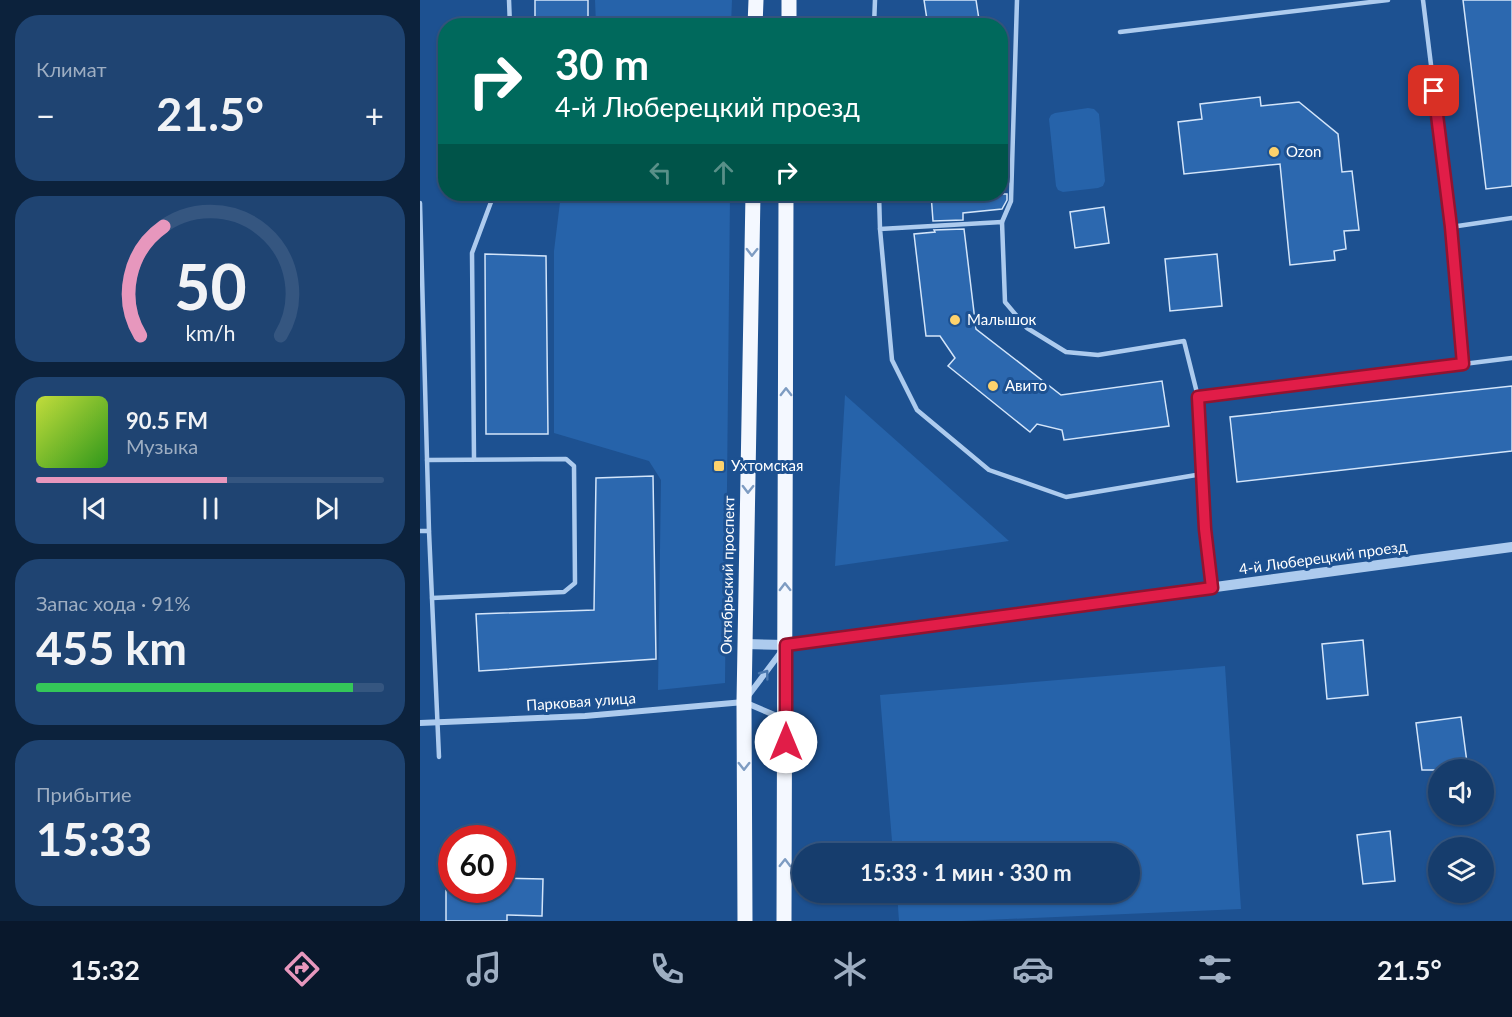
<!DOCTYPE html>
<html lang="ru">
<head>
<meta charset="utf-8">
<style>
	body { margin:0; font-family:Lato,sans-serif; background:#1f4472; color:#f1f3f6; height:100vh; display:flex; flex-direction:column; font-size:22px; white-space:nowrap }
	* { box-sizing:border-box; margin:0 }
	p { font-size:20px; color:#9eaec2 }
	.icon { flex:none; width:33px; height:33px; fill:none; stroke:currentColor; stroke-width:2; stroke-linecap:round; stroke-linejoin:round }
	.map { position:relative; flex:1; overflow:hidden }
	.panel { display:flex; flex-direction:column; gap:15px; padding:15px; background:#0c223c; width:420px }
	.panel>* { flex:none }
	.banner { position:absolute; left:18px; top:18px; width:570px; height:183px; border-radius:24px; box-shadow:0 2px 4px #0004,0 0 0 2px #355680; background:#00695c; color:#fff; overflow:hidden }
	.buttons { position:absolute; left:1008px; top:759px; display:grid; gap:12px }
	.buttons a { display:grid; place-items:center; width:66px; height:66px; border-radius:50%; background:#163d6d; box-shadow:0 2px 4px #0004,0 0 0 2px #355680; font-size:30px }
	.speed { position:absolute; left:18px; top:825px; display:flex; gap:12px; font-size:30px; font-weight:700; text-align:center }
	.speed>* { display:grid; place-content:center; width:78px; height:78px; border-radius:50%; background:#163d6d; box-shadow:0 2px 4px #0004,0 0 0 2px #355680; line-height:1 }
	.speed .limit { border:9px solid #d22; background:#fff; color:#111 }
	.pin { position:absolute; display:grid; place-items:center; width:51px; height:51px; color:#fff; margin:-26px; border-radius:12px; box-shadow:0 3px 9px #0006 }
	.me { position:absolute; width:66px; margin:-33px; rotate:0deg; stroke-linejoin:round; filter:drop-shadow(0 0 4px #0008) }
	.turn { display:flex; align-items:center; gap:21px; height:126px; padding:0 18px; font-size:27px }
	.turn .icon { width:78px; height:78px; stroke-width:2.5 }
	.turn b { display:block; font-size:42px; line-height:51px }
	.lanes { display:flex; align-items:center; height:57px; padding:0 18px; background:#0003; justify-content:center; gap:30px; direction:ltr }
	.lanes .off { opacity:.35 }
	.big { font-size:45px; font-weight:700; line-height:1.1 }
	.panel .widget { flex:1; display:flex; flex-direction:column; justify-content:center; gap:9px; min-width:0; padding:0 21px; border-radius:24px; background:#1f4472 }
	.panel .dial { align-items:center; gap:0 }
	.dial svg { height:156px; overflow:visible; fill:none; stroke:#355680; stroke-width:7; stroke-linecap:round; text-anchor:middle }
	.dial text { fill:#f1f3f6; stroke:none }
	.song { display:flex; align-items:center; gap:18px }
	.cover { width:72px; height:72px; border-radius:9px; background:linear-gradient(135deg,hsl(70 70% 55%),hsl(110 70% 35%)) }
	.played { height:6px; border-radius:3px; background:linear-gradient(90deg,#e797bd 55%,#355680 55%) }
	.keys { display:flex; justify-content:space-around; direction:ltr }
	.heat { display:flex; justify-content:space-between; align-items:center; font-size:33px; direction:ltr }
	.charge { height:9px; border-radius:4px; background:linear-gradient(90deg,#34c759 91%,#355680 0) }
	.trip { position:absolute; left:372px; top:843px; width:348px; height:60px; border-radius:30px; background:#163d6d; box-shadow:0 2px 4px #0004,0 0 0 2px #355680; font-weight:700; line-height:60px; text-align:center }
	.menu { display:flex; height:96px; justify-content:space-around; align-items:center; background:#09182c; color:#9eaec2 }
	.menu .icon { width:42px; height:42px }
	.menu .active { color:#e797bd }
	.menu b { font-size:27px; color:#f1f3f6 }
	main { display:flex; flex:1; min-height:0 }
	.map>svg:first-child { display:block }
	.green { fill:#2663aa }
	.building { fill:#2c68af; stroke:#d3e5fa; stroke-width:1.5 }
	.lines { fill:none; stroke-linecap:round; stroke-linejoin:round }
	.service { stroke:#adcbee; stroke-width:4.5 }
	.minor { stroke:#adcbee; stroke-width:6 }
	.tertiary { stroke:#adcbee; stroke-width:10 }
	.primary { stroke:#f4f8ff; stroke-width:15 }
	.oneway { stroke:#7e9cc2 }
	.oneway2 { stroke:#4876ad }
	.route-casing { stroke:#92132f; stroke-width:15 }
	.route { stroke:#e11d48; stroke-width:10 }
	.poi-dot { fill:#fdd26c; stroke:#1d5191; stroke-width:2 }
	.labels { text-anchor:middle; stroke-width:6; stroke-linejoin:round; paint-order:stroke }
	.poi-label { font-size:15px; fill:#fff; stroke:#1d5191; text-anchor:start }
	.street-label { font-size:15px; fill:#fff; stroke:#1d5191 }
</style>
</head>
<body>
<main>
<section class="panel">
<div class="widget"><p>Климат</p>
<div class="heat"><a>−</a><b class="big">21.5°</b><a>+</a></div>
</div>
<div class="widget dial"><svg viewBox="0 0 100 80">
<path d="M14 69A42 42 0 1 1 86 69"/>
<path d="M14 69A42 42 0 0 1 26 13" stroke="#e797bd"/>
<text x="50" y="56" font-size="32" font-weight="700">50</text>
<text x="50" y="72" font-size="11">km/h</text>
</svg></div>
<div class="widget">
<div class="song"><i class="cover"></i><div><b>90.5 FM</b><p>Музыка</p></div></div>
<div class="played"></div>
<div class="keys"><svg class="icon" aria-label="previous" viewBox="0 0 24 24"><path d="M18 5L8 12l10 7zM5 5v14"/></svg><svg class="icon" aria-label="pause" viewBox="0 0 24 24"><path d="M8 5v14M16 5v14"/></svg><svg class="icon" aria-label="next" viewBox="0 0 24 24"><path d="M6 5l10 7-10 7zM19 5v14"/></svg></div>
</div>
<div class="widget"><p>Запас хода · 91%</p><b class="big">455 km</b><div class="charge"></div></div>
<div class="widget"><p>Прибытие</p><b class="big">15:33</b></div>
</section>
<div class="map">
<svg width="1092" height="921" viewBox="0 0 1092 921">
	<rect width="100%" height="100%" fill="#1d5191"/>
	<!-- green -->
	<g class="green">
		<path d="M175,0h137l-1,25h-135z"/>
		<path d="M668,108l6,1 5,5 6,67 -2,5 -5,2 -35,4 -5,-2 -2,-4 -7,-67 2,-4 4,-2z"/>
		<path d="M141,194h169l-5,489 -67,7 3,-210 -12,-19 -95,-28v-182z"/>
		<path d="M425,395l164,146 -174,25z"/>
		<path d="M805,666l16,243 -279,12h-63l-2,-28 233,-1v-38l-237,-1 -13,-158z"/>
	</g>
	<!-- building -->
	<g class="building">
		<rect x="115" y="0" width="53" height="26"/>
		<path d="M504,0h52l4,26h-52z"/>
		<path d="M1043,0h49v186l-26,3z"/>
		<path d="M840,97l1,9 38,-4 39,32 4,38 10,-1 7,59 -15,1 2,18 -12,2 1,9 -45,5 -10,-101 -96,10 -6,-52 24,-3 -2,-15z"/>
		<path d="M511,194h76v6l-5,9 -39,4v7l-30,1z"/>
		<path d="M684,207l5,36 -34,5 -5,-36z"/>
		<path d="M544,229l12,100 85,66 101,-14 7,45 -105,14 -2,-10 -25,-6 -7,8 -82,-66 7,-8 -15,-22h-14l-12,-102 21,-2 -1,-2z"/>
		<path d="M65,254l61,2 2,178h-62z"/>
		<path d="M797,254l5,52 -52,5 -5,-52z"/>
		<path d="M1092,386v65l-275,31 -7,-65z"/>
		<path d="M233,476l3,183 -177,12 -3,-57 118,-4 2,-132z"/>
		<path d="M943,640l5,55 -41,4 -5,-55z"/>
		<path d="M1041,717l7,53h-46l-6,-47z"/>
		<path d="M970,831l5,50 -32,3 -6,-49z"/>
		<path d="M82,878l41,1 -1,37 -35,-1v6h-61v-31h56z"/>
	</g>
	<g class="lines">
		<!-- service -->
		<g class="service">
			<path d="M89,0l1,26"/>
			<path d="M1003,0l28,227 61,-9"/>
			<path d="M454,26l1,-26"/>
			<path d="M700,32l268,-32"/>
			<path d="M459,194l1,35"/>
			<path d="M0,203l9,328"/>
			<path d="M582,222l9,-21 6,-201"/>
			<path d="M1031,227l12,137"/>
			<path d="M778,397l314,-39"/>
			<path d="M54,458l-2,-205 22,-59"/>
			<path d="M7,460l139,-1 8,7 1,117 -11,9 -132,6"/>
			<path d="M782,474l-136,23 -77,-27 -72,-60 -25,-50 -12,-131 122,-7 3,80 22,26 39,24 32,3 86,-14 14,56 7,132 7,59"/>
			<path d="M0,531h9l10,226"/>
		</g>
		<!-- minor -->
		<g class="minor">
			<path d="M328,696l33,-44"/>
			<path d="M0,723l165,-7 159,-14 40,17"/>
		</g>
		<!-- tertiary -->
		<path class="tertiary" d="M325,644l41,1 726,-98"/>
		<!-- primary -->
		<g class="primary">
			<path d="M335,26l1,-26"/>
			<path d="M369,26v-26"/>
			<path d="M325,921l-1,-219 9,-508"/>
			<path d="M364,921l2,-727"/>
		</g>
	</g>
	<!-- one-way arrows -->
	<defs><path id="oneway-chevron" d="M-2-3.5L2.5 0L-2 3.5" fill="none" stroke-width="1.6" stroke-linecap="round" stroke-linejoin="round" transform="scale(1.5)"/></defs>
	<g class="oneway">
		<use href="#oneway-chevron" transform="translate(332 252) rotate(91)"/>
		<use href="#oneway-chevron" transform="translate(366 392) rotate(-90)"/>
		<use href="#oneway-chevron" transform="translate(328 489) rotate(91)"/>
		<use href="#oneway-chevron" transform="translate(365 587) rotate(-91)"/>
		<use href="#oneway-chevron" transform="translate(324 766) rotate(90)"/>
		<use href="#oneway-chevron" transform="translate(365 863) rotate(-89)"/>
	</g>
	<use class="oneway2" href="#oneway-chevron" transform="translate(345 674) rotate(-53)"/>
	<g class="lines">
		<defs>
			<path id="route" d="M366,742v-97l426,-57 -7,-59 -7,-132 265,-33 -12,-137 -17,-136"/>
		</defs>
		<!-- route casing -->
		<use href="#route" class="route-casing"/>
		<!-- route -->
		<use href="#route" class="route"/>
	</g>
	<!-- markers -->
	<g class="poi-dot">
		<circle cx="854" cy="152" r="6"/>
		<circle cx="535" cy="320" r="6"/>
		<circle cx="573" cy="386" r="6"/>
		<rect x="293" y="460" width="12" height="12" rx="3"/>
	</g>
	<g class="labels">
		<!-- poi labels -->
		<g class="poi-label">
			<text x="866" y="157">Ozon</text>
			<text x="547" y="325">Малышок</text>
			<text x="585" y="391">Авито</text>
			<text x="311" y="471">Ухтомская</text>
		</g>
		<!-- street labels -->
		<g class="street-label">
			<text transform="translate(903 558) rotate(-8)" y="5">4-й Люберецкий проезд</text>
			<text transform="translate(308 575) rotate(-89)" y="5">Октябрьский проспект</text>
			<text transform="translate(161 702) rotate(-4)" y="5">Парковая улица</text>
		</g>
	</g>
</svg>
<div class="buttons">
<a><svg class="icon" aria-label="sound" viewBox="0 0 24 24"><path d="M4 9h4l5-4v14l-5-4H4zM17 9q2 3 0 6"/></svg></a>
<a><svg class="icon" aria-label="layers" viewBox="0 0 24 24"><path d="M12 4l9 5-9 5-9-5zM3 14l9 5 9-5"/></svg></a>
</div>
<div class="speed"><div class="limit">60</div></div>
<div class="pin" style="left:1014px;top:91px;background:#d93025"><svg class="icon" aria-label="arrive" viewBox="0 0 24 24"><path d="M6 21V4h12l-3 4 3 4H6"/></svg></div>
<svg class="me" style="left:366px;top:742px" viewBox="-20 -20 40 40"><circle r="19" fill="#fff"/><path d="M0-13L10 11 0 6-10 11z" fill="#e11d48"/></svg>
<div class="trip">15:33 · 1 мин · 330 m</div>
<div class="banner">
<div class="turn"><svg class="icon" aria-label="right" viewBox="0 0 24 24"><path d="M7 20v-9h11M14 6l5 5-5 5"/></svg><div><b>30 m</b>4-й Люберецкий проезд</div></div>
<div class="lanes"><svg class="icon off" aria-label="left" viewBox="0 0 24 24"><path d="M17 20v-9H6M10 6l-5 5 5 5"/></svg><svg class="icon off" aria-label="ahead" viewBox="0 0 24 24"><path d="M12 20V5M6 11l6-6 6 6"/></svg><svg class="icon" aria-label="right" viewBox="0 0 24 24"><path d="M7 20v-9h11M14 6l5 5-5 5"/></svg></div>
</div>
</div>
</main>
<nav class="menu">
<b>15:32</b>
<svg class="icon active" aria-label="directions" viewBox="0 0 24 24"><path d="M12 3l9 9-9 9-9-9zM9 14v-3h6M13 9l2 2-2 2"/></svg>
<svg class="icon" aria-label="music" viewBox="0 0 24 24"><path d="M9 18V5l10-2v13"/><circle cx="6" cy="18" r="3"/><circle cx="16" cy="16" r="3"/></svg>
<svg class="icon" aria-label="phone" viewBox="0 0 24 24"><path d="M5 4h4l2 5-3 2q2 4 5 5l2-3 5 2v4C11 20 4 13 5 4z"/></svg>
<svg class="icon" aria-label="climate" viewBox="0 0 24 24"><path d="M12 3v18M4 7l16 10M4 17L20 7"/></svg>
<svg class="icon" aria-label="car" viewBox="0 0 24 24"><path d="M5 17H2v-5l4-1 3-4h7l3 4 3 1v5h-3M9 17h6M6 11h13"/><circle cx="7" cy="17" r="2"/><circle cx="17" cy="17" r="2"/></svg>
<svg class="icon" aria-label="filters" viewBox="0 0 24 24"><path d="M4 7h16M4 17h16"/><circle cx="9" cy="7" r="2"/><circle cx="15" cy="17" r="2"/></svg>
<b>21.5°</b>
</nav>
</body>
</html>
